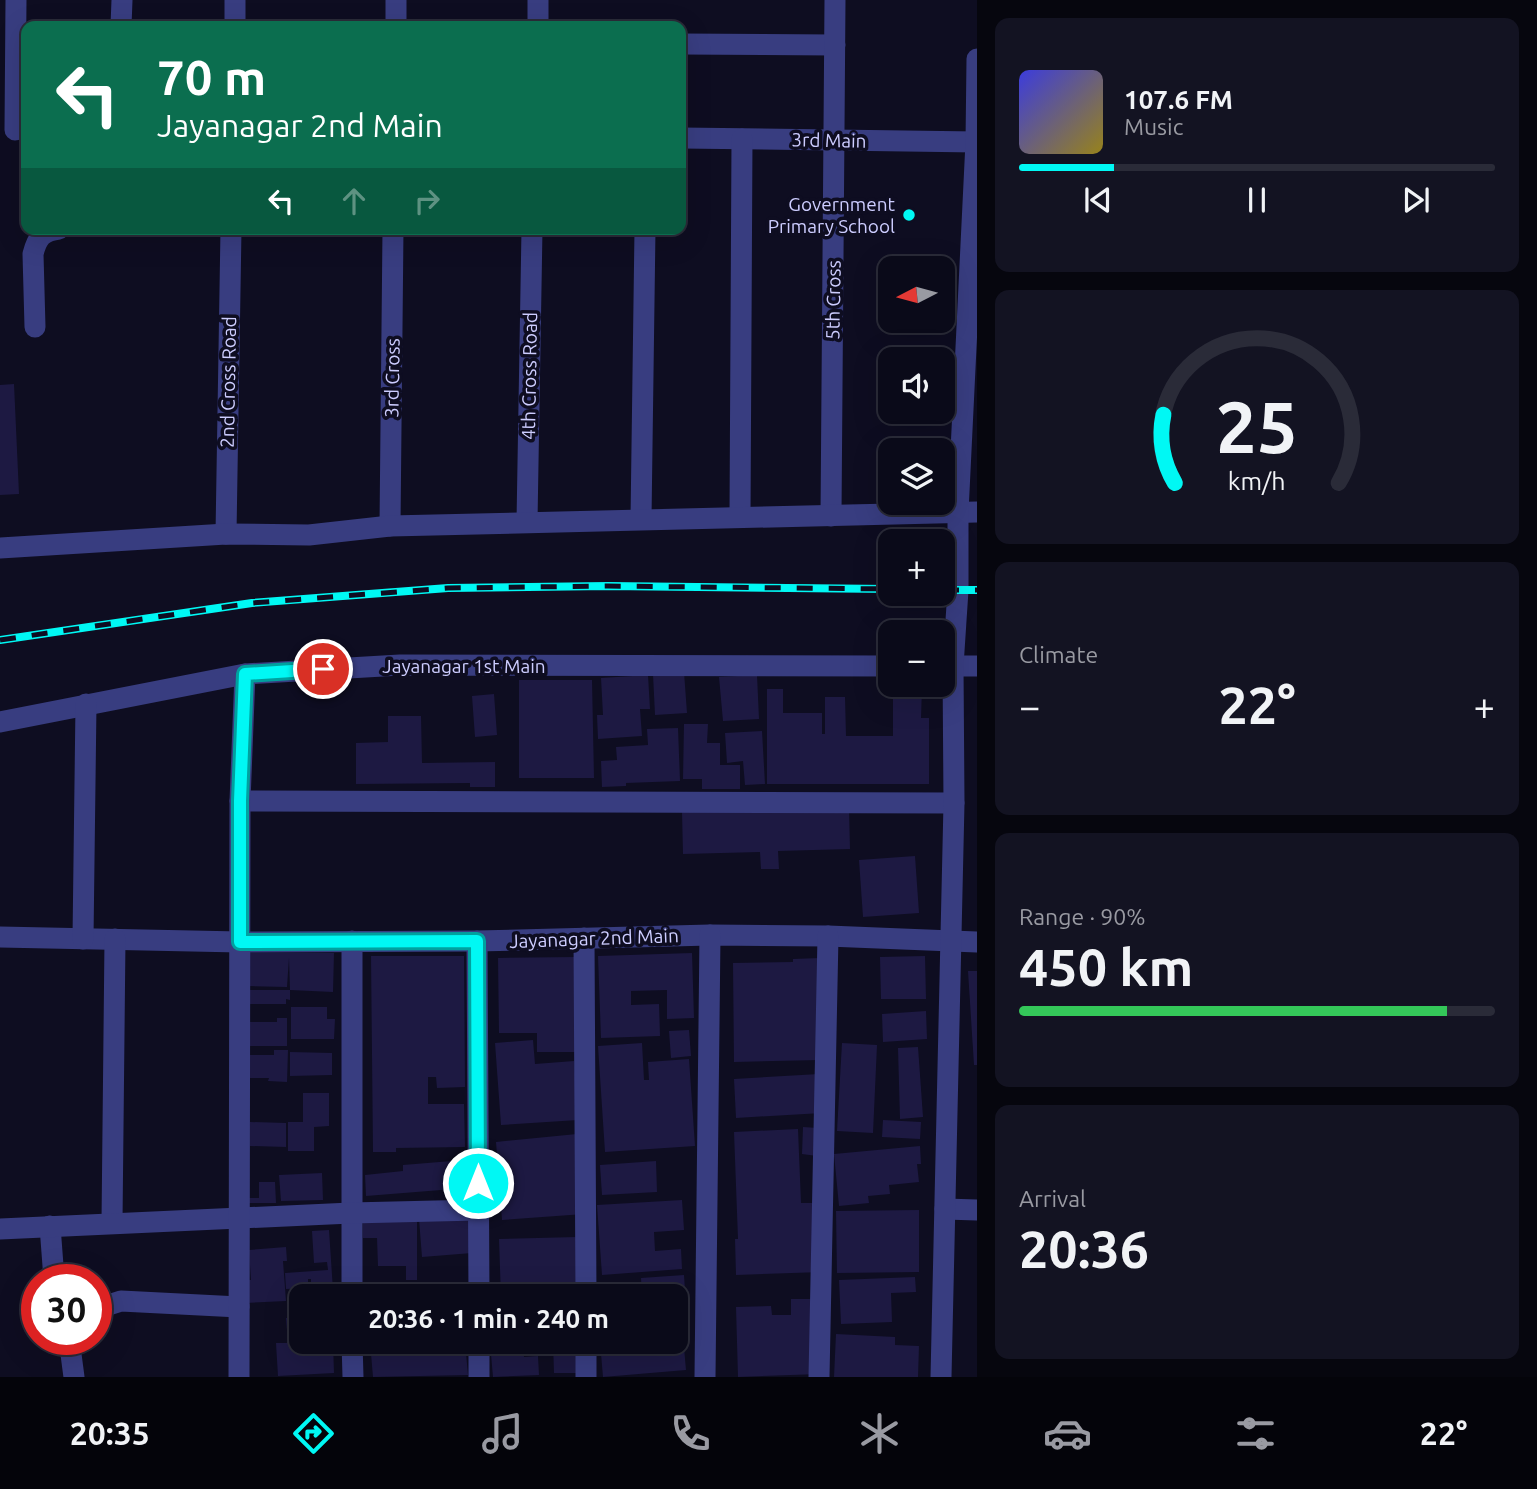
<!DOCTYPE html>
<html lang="en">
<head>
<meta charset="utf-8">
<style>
	body { margin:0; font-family:Ubuntu,sans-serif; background:#131322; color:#f1f3f6; height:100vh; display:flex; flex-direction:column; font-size:26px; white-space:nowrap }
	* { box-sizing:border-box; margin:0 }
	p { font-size:23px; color:#999aa2 }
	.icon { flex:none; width:38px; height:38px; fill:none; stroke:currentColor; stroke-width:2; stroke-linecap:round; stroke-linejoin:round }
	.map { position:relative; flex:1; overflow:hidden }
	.side { display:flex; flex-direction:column; gap:18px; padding:18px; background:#06060e; width:560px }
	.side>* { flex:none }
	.hud { position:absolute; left:21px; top:21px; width:665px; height:214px; border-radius:14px; box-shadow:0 7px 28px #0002,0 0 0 2px #2a2b38; background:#0b6e4f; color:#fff; overflow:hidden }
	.needle { width:46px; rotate:264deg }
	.tools { position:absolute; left:878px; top:256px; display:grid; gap:14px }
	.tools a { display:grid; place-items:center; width:77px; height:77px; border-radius:14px; background:#0a0a19; box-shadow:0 7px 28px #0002,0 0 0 2px #2a2b38; font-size:35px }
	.speed { position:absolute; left:21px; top:1264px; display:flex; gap:14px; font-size:35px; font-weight:700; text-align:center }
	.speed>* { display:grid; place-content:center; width:91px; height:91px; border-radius:50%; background:#0a0a19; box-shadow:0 7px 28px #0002,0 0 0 2px #2a2b38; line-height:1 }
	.speed .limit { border:10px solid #d22; background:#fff; color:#111 }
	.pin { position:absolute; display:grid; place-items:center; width:60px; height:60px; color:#fff; margin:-30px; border:4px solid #fff; border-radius:50%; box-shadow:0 2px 7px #0007 }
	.me { position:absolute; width:77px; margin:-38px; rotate:0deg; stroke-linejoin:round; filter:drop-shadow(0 0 5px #0008) }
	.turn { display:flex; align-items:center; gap:24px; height:147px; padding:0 21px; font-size:32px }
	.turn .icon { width:91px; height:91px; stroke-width:2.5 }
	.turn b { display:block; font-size:49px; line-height:60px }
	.lanes { display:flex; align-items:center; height:66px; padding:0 21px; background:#0003; justify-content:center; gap:35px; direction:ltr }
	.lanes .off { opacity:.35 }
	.big { font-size:52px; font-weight:700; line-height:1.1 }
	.side .widget { flex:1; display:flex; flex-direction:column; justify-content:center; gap:10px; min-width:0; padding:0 24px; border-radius:14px; background:#131322 }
	.side .dial { align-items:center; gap:0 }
	.dial svg { height:182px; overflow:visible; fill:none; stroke:#2a2b38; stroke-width:7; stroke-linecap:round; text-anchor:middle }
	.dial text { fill:#f1f3f6; stroke:none }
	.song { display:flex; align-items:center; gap:21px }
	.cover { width:84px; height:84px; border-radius:10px; background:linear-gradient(135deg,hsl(240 70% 55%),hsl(50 70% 35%)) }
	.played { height:7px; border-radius:4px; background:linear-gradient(90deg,#00f8f4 20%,#2a2b38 20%) }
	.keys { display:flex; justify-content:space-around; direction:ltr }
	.heat { display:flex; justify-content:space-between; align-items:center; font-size:38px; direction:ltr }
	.charge { height:10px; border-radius:5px; background:linear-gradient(90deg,#34c759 90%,#2a2b38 0) }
	.trip { position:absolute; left:289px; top:1284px; width:399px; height:70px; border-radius:14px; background:#0a0a19; box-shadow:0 7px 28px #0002,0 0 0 2px #2a2b38; font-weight:700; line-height:70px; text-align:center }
	.tabs { display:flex; height:112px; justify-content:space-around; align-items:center; background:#04040a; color:#999aa2 }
	.tabs .icon { width:49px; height:49px }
	.tabs .active { color:#00f8f4 }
	.tabs b { font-size:32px; color:#f1f3f6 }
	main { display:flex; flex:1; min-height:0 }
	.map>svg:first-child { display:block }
	.building { fill:#1d1942 }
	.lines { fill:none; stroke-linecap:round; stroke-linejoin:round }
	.minor { stroke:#383d80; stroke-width:21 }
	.rail-casing { stroke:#00f8f4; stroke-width:8 }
	.rail { stroke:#0e0d21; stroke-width:5; stroke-dasharray:16; stroke-linecap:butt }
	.route-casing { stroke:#00a19f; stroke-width:18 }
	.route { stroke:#00f8f4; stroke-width:12 }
	.poi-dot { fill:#00f8f4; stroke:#0e0d21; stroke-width:2.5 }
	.labels { text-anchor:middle; stroke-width:7; stroke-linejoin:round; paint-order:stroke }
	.street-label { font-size:19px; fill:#cdcdff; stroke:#0e0d21 }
	.poi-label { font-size:19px; fill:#cdcdff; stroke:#0e0d21; text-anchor:end }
</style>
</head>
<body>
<main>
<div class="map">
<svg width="977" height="1377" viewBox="0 0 977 1377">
	<rect width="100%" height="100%" fill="#0e0d21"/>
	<!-- building -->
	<g class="building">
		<path d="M14,384l5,110 -19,1v-110z"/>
		<path d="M684,672l3,41 -32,2 -2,-41z"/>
		<path d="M648,675l2,34h-10l2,27 -44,3 -1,-24h6l-2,-37z"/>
		<path d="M757,675l2,44 -36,2 -4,-44z"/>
		<path d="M519,680h73l2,98h-75z"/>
		<path d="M893,688h29l-1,30h8v66h-162v-95h16v24h39v21h3v-37h20l1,39h47z"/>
		<path d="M494,694l3,41 -22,2 -3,-41z"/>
		<path d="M388,716h33l1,47 73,-1v25h-25v-4l-114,1v-41l32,-1z"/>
		<path d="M684,724h24l-1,19h13v22h20v24h-38v-10h-19z"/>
		<path d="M678,728l2,53 -54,2v3l-24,1 -1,-26 16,-1 -1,-13 32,-2 -1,-16z"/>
		<path d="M762,731l3,53 -20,1 -2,-24 -16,2 -2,-30z"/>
		<path d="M849,808l1,41 -72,2 1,18h-18l-1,-17 -77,2 -1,-42z"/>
		<path d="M915,856l4,57 -56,4 -4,-57z"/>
		<path d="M248,953h86l-1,39 -43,-2v10l-4,-1v5h-37v-14h41l-1,-32 -2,29 -38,-1z"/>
		<path d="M692,953l2,65 -27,1v-29l-36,1v14l28,-1 1,32 -59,2 -3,-82z"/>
		<path d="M371,956h93l1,131 -28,1 -1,-11h-8v27h36l1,43 -69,1v4h-23z"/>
		<path d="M925,956l1,43h-45l-1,-42z"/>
		<path d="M577,957l1,95h-41v-19h-38l-1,-75z"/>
		<path d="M820,958v102l-86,2 -1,-99 60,-1v-3z"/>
		<path d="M968,971h9v94h-3z"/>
		<path d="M291,1007h36v12h8l-1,20h-43z"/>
		<path d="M926,1011l1,28 -44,3 -1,-28z"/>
		<path d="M277,1018h10v28h-37v-24h27z"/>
		<path d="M689,1030l2,26 -20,2 -2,-27z"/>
		<path d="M533,1040l2,24 39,-3 4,59 -77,5 -6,-82z"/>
		<path d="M642,1043l2,37h5l-1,-18 41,-3 6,87 -90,6 -7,-106z"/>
		<path d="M842,1043l35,2 -4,88 -36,-2z"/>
		<path d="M918,1047l5,70 -23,2 -2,-71z"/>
		<path d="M274,1050h14l-1,32 -19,-1 1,-3h-23l1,-23h27z"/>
		<path d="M290,1052l42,1v22l-42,1z"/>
		<path d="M819,1074l3,39 -86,5 -2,-39z"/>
		<path d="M303,1093h26v33l-15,1v24h-26v-29h15z"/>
		<path d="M883,1120l38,2 -1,17 -38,-2z"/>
		<path d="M250,1122l36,1v24l-36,-1z"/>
		<path d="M803,1127l15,1 -1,28 -15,-2z"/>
		<path d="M798,1129l3,74h19l2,69 -86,3 -1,-36h3l-4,-107z"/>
		<path d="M577,1134l7,80 -82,6 -6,-78z"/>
		<path d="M920,1146l1,18h-4l2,18 -30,3 1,9 -22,2 1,7 -30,3 -5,-52z"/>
		<path d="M464,1160l2,28 -100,8 -1,-21 38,-4v-6z"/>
		<path d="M656,1161l1,31 -55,3 -2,-30z"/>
		<path d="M322,1173l1,27 -42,1 -2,-26z"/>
		<path d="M259,1182h16l1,21h-32l4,-5h11z"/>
		<path d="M682,1200l2,30 -30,2 1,19 26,-2 1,20 -80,6 -5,-70z"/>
		<path d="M919,1210v62l-82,1 -1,-62z"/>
		<path d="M469,1214l3,39 -50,4 -3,-38z"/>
		<path d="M363,1222h54v58h-11v-14h-28l-1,-28h-14z"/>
		<path d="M329,1230l4,60 -22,1v-12h-3v9l-22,1 -1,-16 43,-3 -1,-8 -13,1 -2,-32z"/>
		<path d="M577,1237l1,51h-21v9h-56l-2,-58z"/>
		<path d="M286,1247l1,14h-4l3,40 -41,2 -2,-23h8l-2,-30z"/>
		<path d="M684,1275l3,47 -11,1v-26h-34l-1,-19z"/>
		<path d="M915,1277l1,15 -25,1 1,29 -51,2 -2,-44z"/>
		<path d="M466,1285l1,12h-47l-1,-9z"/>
		<path d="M791,1299h25l4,75 -82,3 -2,-70 35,-1 1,9h19z"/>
		<path d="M301,1317v14h-14l-1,-13z"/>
		<path d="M301,1332v10h32l1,31 -56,3 -2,-33h11v-10z"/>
		<path d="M836,1334l59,3v8l24,1 -1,31h-84z"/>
		<path d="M683,1336l3,34 -83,7 -3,-35h76v-5z"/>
		<path d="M370,1342h95l3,33 -95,2z"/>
		<path d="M523,1342l1,15 14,-1 1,19 -46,2 -3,-34z"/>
		<path d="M553,1342h27l1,31h-27z"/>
	</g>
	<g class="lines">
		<!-- minor -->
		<g class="minor">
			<path d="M121,26l1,-26"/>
			<path d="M235,26v-26"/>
			<path d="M396,26v-26"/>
			<path d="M538,26v-26"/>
			<path d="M681,44l154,1"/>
			<path d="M15,130l1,-130"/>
			<path d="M681,138l296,4"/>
			<path d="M35,327l-2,-73c4,-16 9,-23 26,-25"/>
			<path d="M831,516l4,-516"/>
			<path d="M740,517l2,-378"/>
			<path d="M641,519l4,-290"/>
			<path d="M527,522l5,-293"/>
			<path d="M390,526l3,-297"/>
			<path d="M226,534l5,-305"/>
			<path d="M0,548l226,-14 83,1 81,-9 587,-14"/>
			<path d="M943,666h34"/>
			<path d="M0,722l245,-48 155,-9 491,1"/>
			<path d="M240,801l714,2"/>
			<path d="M0,937l240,5 237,-1 233,-6 118,1 149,6"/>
			<path d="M584,938l2,359"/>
			<path d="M83,939l3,-235"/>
			<path d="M352,941v356"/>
			<path d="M477,941l2,356"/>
			<path d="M945,1209l32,1"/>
			<path d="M112,1222l3,-283"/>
			<path d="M50,1226l4,53"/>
			<path d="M0,1229l351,-16 127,-3"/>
			<path d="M96,1309l25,-8 118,6"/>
			<path d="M69,1339l5,38"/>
			<path d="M352,1342l1,35"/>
			<path d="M479,1342v35"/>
			<path d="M586,1342v35"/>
			<path d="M239,1377l1,-576 5,-127"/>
			<path d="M705,1377l5,-442"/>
			<path d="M819,1377l9,-441"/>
			<path d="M941,1377l13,-574 -1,-137 5,-76v-78l18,-370 1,-83"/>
		</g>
		<defs>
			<g id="rail">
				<path d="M943,590h34"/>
				<path d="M0,640l252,-37 196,-15 160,-2 283,3"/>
			</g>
		</defs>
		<!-- rail casing -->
		<use href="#rail" class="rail-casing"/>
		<!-- rail -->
		<use href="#rail" class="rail"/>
	</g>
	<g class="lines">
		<defs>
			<path id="route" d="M323,669l-78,5 -5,127v141l237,-1 1,242"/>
		</defs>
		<!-- route casing -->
		<use href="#route" class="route-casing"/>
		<!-- route -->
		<use href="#route" class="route"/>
	</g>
	<!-- markers -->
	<circle class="poi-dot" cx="909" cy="215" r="7"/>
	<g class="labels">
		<!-- street labels -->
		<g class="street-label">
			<text transform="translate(829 140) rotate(1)" y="7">3rd Main</text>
			<text transform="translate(833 300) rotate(-89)" y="7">5th Cross</text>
			<text transform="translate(529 376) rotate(-89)" y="7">4th Cross Road</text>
			<text transform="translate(392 378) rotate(-89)" y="7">3rd Cross</text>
			<text transform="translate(228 382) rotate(-89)" y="7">2nd Cross Road</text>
			<text x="464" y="673">Jayanagar 1st Main</text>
			<text transform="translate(594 938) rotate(-2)" y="7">Jayanagar 2nd Main</text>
		</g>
		<!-- poi labels -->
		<g class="poi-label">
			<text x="895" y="211">Government<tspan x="895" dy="22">Primary School</tspan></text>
		</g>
	</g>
</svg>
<div class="tools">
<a><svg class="needle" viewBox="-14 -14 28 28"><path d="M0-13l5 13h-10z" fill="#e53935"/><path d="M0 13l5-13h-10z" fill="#999aa2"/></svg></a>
<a><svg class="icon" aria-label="sound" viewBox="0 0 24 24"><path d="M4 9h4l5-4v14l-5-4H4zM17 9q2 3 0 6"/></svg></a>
<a><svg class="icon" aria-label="layers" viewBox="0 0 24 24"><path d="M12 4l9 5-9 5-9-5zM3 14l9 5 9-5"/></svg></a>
<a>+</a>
<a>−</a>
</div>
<div class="speed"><div class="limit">30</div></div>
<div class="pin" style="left:323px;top:669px;background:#d93025"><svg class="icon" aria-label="arrive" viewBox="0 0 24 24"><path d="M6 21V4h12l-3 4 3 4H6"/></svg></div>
<svg class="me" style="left:478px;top:1183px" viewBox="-20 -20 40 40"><circle r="17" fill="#00f8f4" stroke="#fff" stroke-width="3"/><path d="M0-11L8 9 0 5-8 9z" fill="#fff"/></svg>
<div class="trip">20:36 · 1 min · 240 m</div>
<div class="hud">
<div class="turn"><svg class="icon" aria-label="left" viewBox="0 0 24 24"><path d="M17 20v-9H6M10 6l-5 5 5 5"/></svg><div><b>70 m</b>Jayanagar 2nd Main</div></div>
<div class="lanes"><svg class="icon" aria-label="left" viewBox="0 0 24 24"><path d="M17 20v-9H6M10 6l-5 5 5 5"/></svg><svg class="icon off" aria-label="ahead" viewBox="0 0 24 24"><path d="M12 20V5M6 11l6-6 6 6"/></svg><svg class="icon off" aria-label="right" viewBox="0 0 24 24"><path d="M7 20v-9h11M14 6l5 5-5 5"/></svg></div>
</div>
</div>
<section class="side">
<div class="widget">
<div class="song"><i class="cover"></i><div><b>107.6 FM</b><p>Music</p></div></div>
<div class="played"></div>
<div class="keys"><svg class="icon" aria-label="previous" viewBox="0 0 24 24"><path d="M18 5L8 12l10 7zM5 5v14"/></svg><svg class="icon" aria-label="pause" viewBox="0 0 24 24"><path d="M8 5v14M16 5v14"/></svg><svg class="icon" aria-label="next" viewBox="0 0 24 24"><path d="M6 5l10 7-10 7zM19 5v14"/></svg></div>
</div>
<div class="widget dial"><svg viewBox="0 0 100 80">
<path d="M14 69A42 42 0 1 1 86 69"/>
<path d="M14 69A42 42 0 0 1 9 39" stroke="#00f8f4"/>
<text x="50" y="56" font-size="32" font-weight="700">25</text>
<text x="50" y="72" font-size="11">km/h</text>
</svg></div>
<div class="widget"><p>Climate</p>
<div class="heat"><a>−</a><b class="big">22°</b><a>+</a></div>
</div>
<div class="widget"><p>Range · 90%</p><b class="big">450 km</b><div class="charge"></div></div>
<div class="widget"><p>Arrival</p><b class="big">20:36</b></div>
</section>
</main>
<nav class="tabs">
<b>20:35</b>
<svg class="icon active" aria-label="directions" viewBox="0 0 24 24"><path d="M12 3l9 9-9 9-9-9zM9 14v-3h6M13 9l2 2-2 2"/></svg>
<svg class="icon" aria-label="music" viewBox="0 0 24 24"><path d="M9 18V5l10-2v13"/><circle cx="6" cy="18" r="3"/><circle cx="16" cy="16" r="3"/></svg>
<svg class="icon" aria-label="phone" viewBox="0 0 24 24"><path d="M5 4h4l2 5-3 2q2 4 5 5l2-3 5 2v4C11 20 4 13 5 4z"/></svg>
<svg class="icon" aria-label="climate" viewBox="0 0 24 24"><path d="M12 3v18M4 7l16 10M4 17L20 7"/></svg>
<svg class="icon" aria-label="car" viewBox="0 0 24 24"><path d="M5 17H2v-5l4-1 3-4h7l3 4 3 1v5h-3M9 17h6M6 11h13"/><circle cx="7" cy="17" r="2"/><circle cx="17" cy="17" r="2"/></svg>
<svg class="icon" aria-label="filters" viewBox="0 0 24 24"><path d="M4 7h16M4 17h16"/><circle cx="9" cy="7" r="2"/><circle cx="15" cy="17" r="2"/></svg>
<b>22°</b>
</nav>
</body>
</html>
